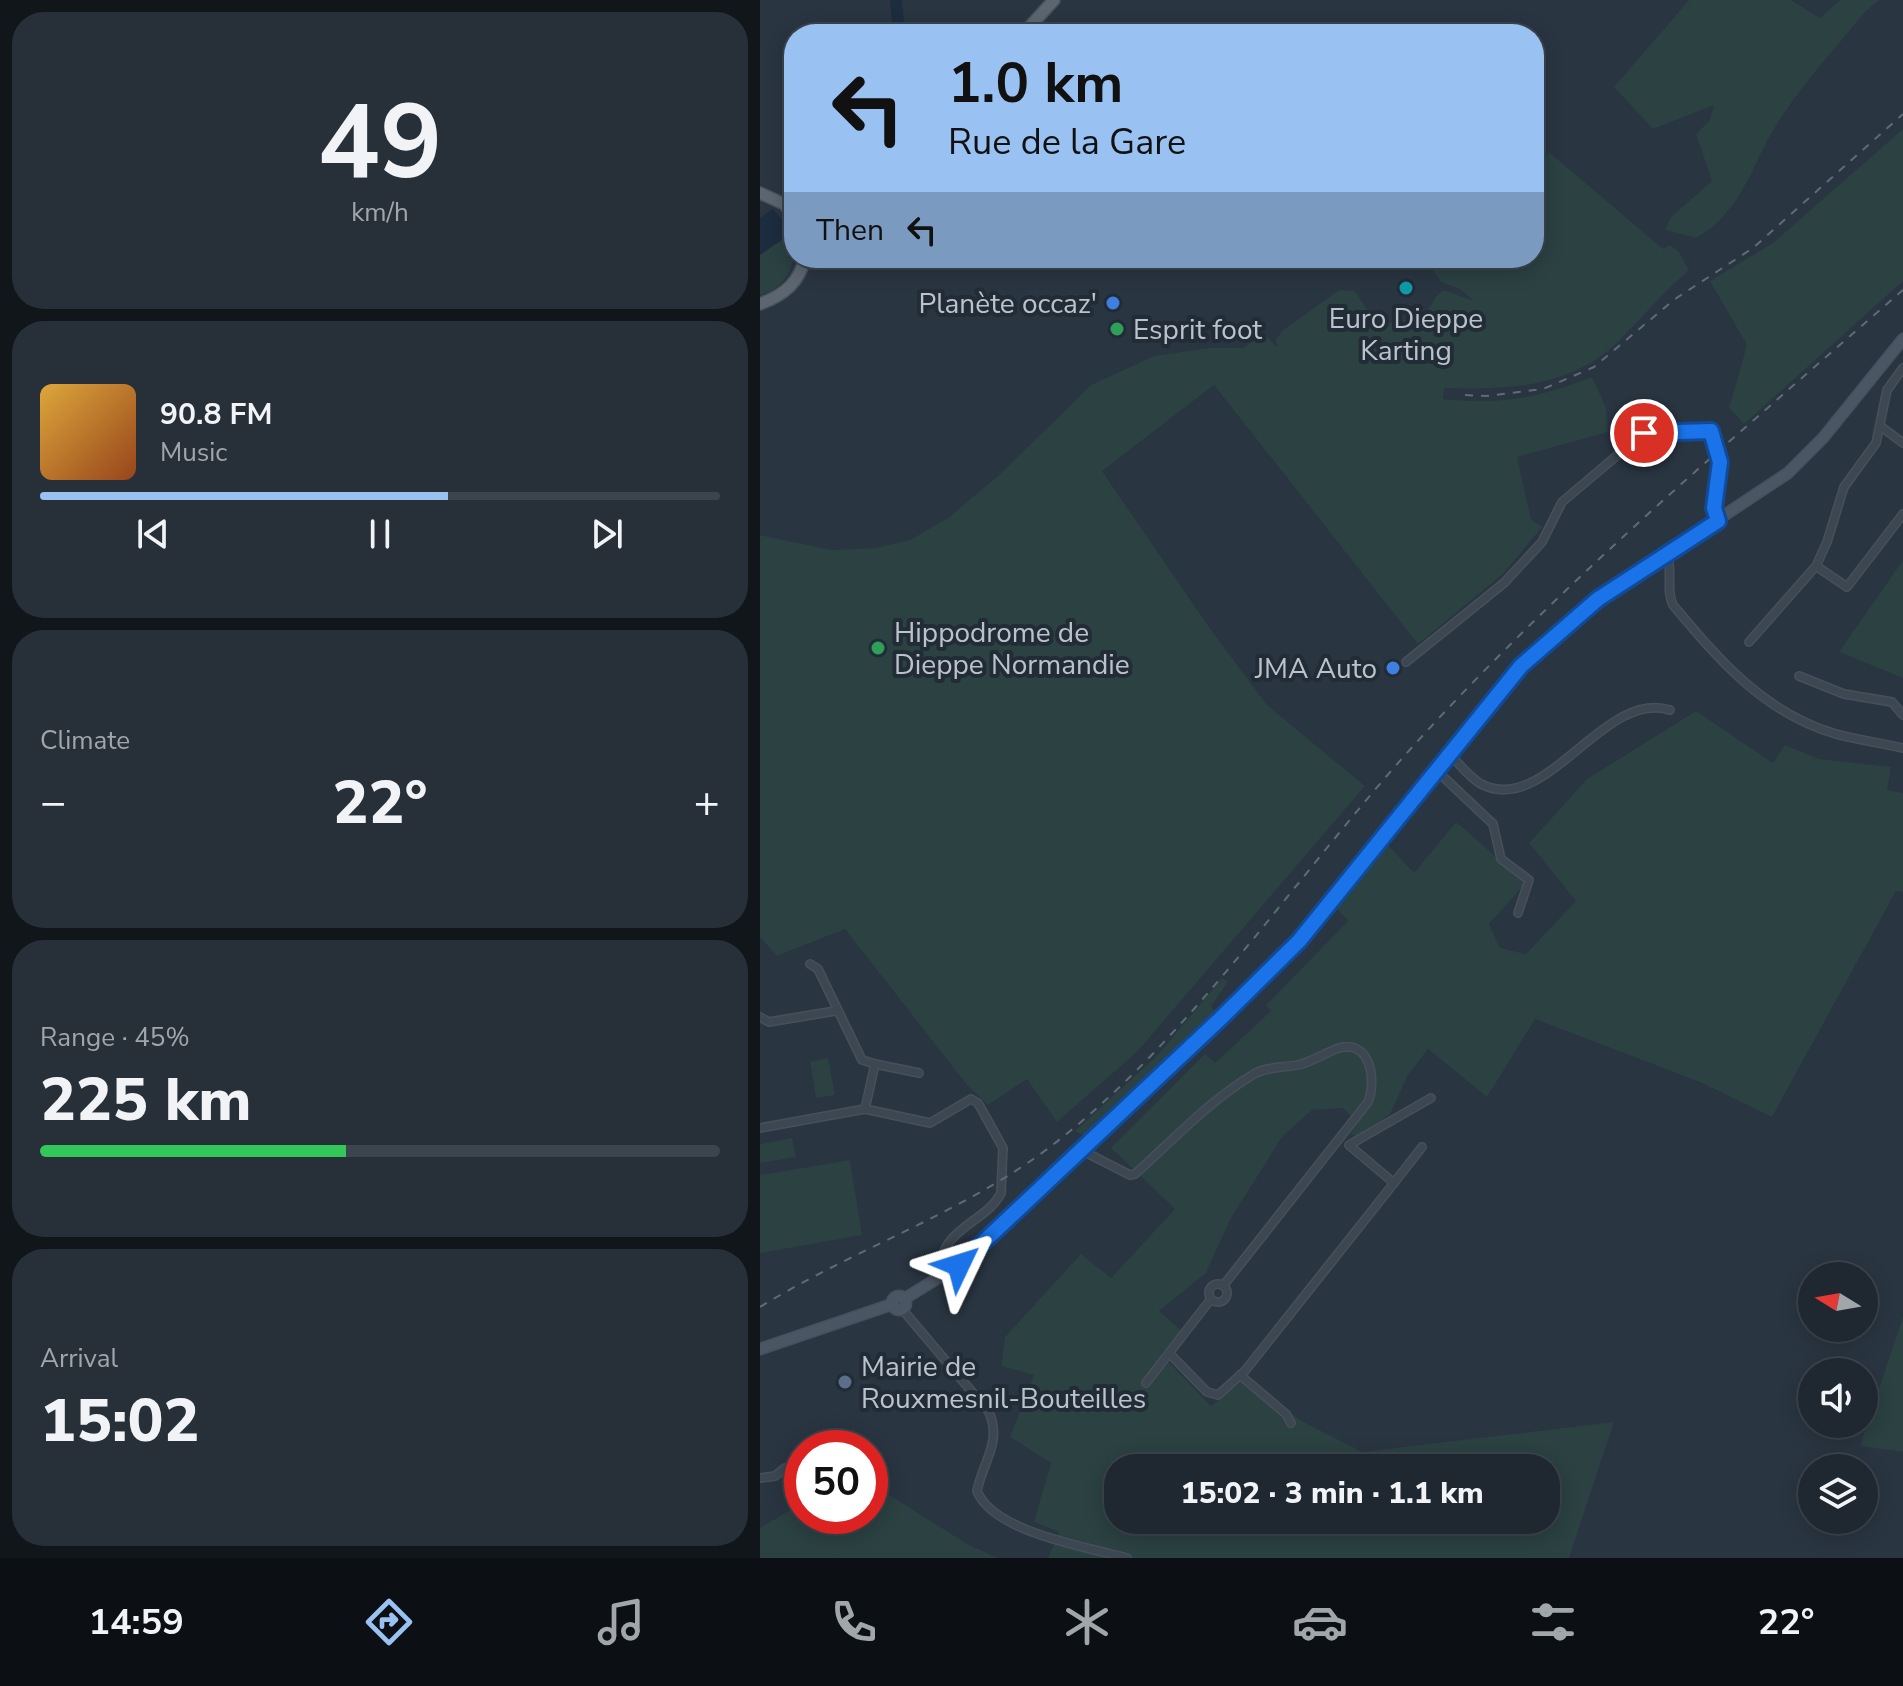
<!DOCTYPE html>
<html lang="en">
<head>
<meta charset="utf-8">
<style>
	body { margin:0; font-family:"Nunito Sans",sans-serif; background:#273039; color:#f1f3f6; height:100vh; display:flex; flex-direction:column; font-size:30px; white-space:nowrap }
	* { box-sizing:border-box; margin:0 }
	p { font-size:26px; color:#a1a6ab }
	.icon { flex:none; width:44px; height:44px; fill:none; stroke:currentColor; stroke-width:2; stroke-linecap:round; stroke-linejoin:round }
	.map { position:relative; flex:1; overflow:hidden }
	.details { display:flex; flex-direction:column; gap:12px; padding:12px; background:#11161b; width:760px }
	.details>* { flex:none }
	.hud { position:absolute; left:24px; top:24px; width:760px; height:244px; border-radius:32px; box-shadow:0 4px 20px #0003,0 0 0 2px #3c444d; background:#99c1f1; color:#111; overflow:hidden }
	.needle { width:52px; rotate:281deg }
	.buttons { position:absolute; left:1038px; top:1262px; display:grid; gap:16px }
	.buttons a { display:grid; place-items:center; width:80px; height:80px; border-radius:50%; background:#1f2831; box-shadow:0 4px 20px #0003,0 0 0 2px #3c444d; font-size:40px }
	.speed { position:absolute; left:24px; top:1430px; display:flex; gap:16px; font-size:40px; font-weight:700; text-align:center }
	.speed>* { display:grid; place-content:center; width:104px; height:104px; border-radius:50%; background:#1f2831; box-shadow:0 4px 20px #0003,0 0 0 2px #3c444d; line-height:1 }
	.speed .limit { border:12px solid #d22; background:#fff; color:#111 }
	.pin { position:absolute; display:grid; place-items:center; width:68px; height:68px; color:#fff; margin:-34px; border:4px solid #fff; border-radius:50%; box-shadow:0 2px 8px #0007 }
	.me { position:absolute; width:88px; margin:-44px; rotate:49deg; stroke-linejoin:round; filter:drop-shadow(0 0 6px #0008) }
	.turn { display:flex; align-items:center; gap:28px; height:168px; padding:0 32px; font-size:36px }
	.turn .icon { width:104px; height:104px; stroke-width:2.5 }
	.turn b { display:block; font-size:56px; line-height:68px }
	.then { display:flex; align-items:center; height:76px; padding:0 32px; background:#0003; gap:16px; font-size:30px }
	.big { font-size:60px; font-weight:800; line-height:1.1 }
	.details .tile { flex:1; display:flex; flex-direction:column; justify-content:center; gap:12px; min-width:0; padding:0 28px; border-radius:32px; background:#273039 }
	.details .dial { align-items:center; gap:0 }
	.dial b { font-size:104px; line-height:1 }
	.song { display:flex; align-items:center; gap:24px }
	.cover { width:96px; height:96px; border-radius:12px; background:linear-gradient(135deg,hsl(40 70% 55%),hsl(20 70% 35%)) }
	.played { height:8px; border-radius:4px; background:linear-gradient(90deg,#99c1f1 60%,#3c444d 60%) }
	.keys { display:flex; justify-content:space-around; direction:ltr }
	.heat { display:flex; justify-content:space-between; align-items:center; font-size:44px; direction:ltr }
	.charge { height:12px; border-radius:6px; background:linear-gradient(90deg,#34c759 45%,#3c444d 0) }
	.trip { position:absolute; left:344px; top:1454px; width:456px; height:80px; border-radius:32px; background:#1f2831; box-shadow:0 4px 20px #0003,0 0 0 2px #3c444d; font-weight:800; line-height:80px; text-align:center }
	.menu { display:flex; height:128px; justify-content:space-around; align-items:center; background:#0c1014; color:#a1a6ab }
	.menu .icon { width:56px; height:56px }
	.menu .current { color:#99c1f1 }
	.menu b { font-size:36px; color:#f1f3f6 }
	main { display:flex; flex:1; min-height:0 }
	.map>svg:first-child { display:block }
	.green { fill:#2b4142; fill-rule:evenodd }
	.water { fill:#1c2d3f }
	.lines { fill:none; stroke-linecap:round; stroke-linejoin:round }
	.river { stroke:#1c2d3f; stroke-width:12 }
	.minor-casing { stroke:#47505a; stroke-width:10 }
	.secondary-casing { stroke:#47505a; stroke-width:13 }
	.primary-casing { stroke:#47505a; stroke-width:14 }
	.minor { stroke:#3d4751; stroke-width:7 }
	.secondary { stroke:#4b5664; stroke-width:10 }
	.primary { stroke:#5b6671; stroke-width:11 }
	.rail { stroke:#606b78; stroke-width:2; stroke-dasharray:8 8; stroke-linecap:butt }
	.route-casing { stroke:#114b97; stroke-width:20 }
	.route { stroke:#1a73e8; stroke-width:14 }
	.culture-dot { fill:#0f9aa8; stroke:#222c36; stroke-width:3 }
	.shop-dot { fill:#3f7fe0; stroke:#222c36; stroke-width:3 }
	.leisure-dot { fill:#2e9e5b; stroke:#222c36; stroke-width:3 }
	.service-dot { fill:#5c6f8a; stroke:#222c36; stroke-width:3 }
	.labels { text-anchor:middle; stroke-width:8; stroke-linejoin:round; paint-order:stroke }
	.poi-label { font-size:28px; fill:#bac2cb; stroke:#222c36; text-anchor:start }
</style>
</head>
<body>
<main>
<section class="details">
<div class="tile dial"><b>49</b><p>km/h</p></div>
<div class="tile">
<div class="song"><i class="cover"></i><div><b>90.8 FM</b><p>Music</p></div></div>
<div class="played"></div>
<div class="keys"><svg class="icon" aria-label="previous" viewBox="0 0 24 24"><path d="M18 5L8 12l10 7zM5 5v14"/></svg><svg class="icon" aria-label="pause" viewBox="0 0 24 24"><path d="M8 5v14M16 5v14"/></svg><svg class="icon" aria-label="next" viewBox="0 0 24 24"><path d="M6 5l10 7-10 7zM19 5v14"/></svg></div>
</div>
<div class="tile"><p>Climate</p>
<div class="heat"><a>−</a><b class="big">22°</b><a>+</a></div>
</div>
<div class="tile"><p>Range · 45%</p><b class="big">225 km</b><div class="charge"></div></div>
<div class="tile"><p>Arrival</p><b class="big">15:02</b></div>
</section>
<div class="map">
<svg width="1143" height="1558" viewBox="0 0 1143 1558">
	<rect width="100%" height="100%" fill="#293541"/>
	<!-- green -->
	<g class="green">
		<path d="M929,0h102l29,18 20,-18h39l-14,12c-29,35 -60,69 -85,107 -28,43 -36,92 -84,119l-31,-8 6,-13 41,-36 -16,-47 13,-13 5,-16 -61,24 -39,-42z"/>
		<path d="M1143,129v152l-159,143 -15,-16 18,-63 -37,-64 63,-38z"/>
		<path d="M789,152l114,97 7,-4 9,7 10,18c-25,22 -47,47 -70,71 -48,47 -112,49 -175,47l-1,11c58,6 95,-1 149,-22l14,31 2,24 -91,25 14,62 11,8 -39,47 -85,70 -204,-259 -112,86 109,159 56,75 98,81 -228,266 -80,70 -30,-43 -39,26 -21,-20 -122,-156 -68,27 -17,-19v-402l71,15 45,-2 34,-8 38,-22 50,-42 93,-91 63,-29 55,-8h34l22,-14 12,14 -1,-8 6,-9 57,-41 16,1c13,21 22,38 49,29 8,-2 18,-5 24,-11 6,-7 7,-14 16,-19l30,11 -14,-12 -19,-7 -16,-24h109c0,-36 -4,-75 15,-106z"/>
		<path d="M33,232c4,29 -2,54 -33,63v-40z"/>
		<path d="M1143,560v118l-64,-26z"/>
		<path d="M936,711l77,52 12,-18 34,14 72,8 -4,23 16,3v99l-7,-1 -124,226 -72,-35 -165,-63 -48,78 -59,-48 -20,26 -18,39 -31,23 -9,-3 8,-11 -15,-15 -31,2 -30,27 -51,81 -25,55 -47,38 23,20 -21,23 50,52 32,-25 59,40 60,31 252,-30 -45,136h-521l11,-26 -25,-10 17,-59 -41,-26 24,-62 -33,-9 4,-29 76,-83 30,24 64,-69 -64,-61 94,-94 10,9 56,-52 -5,-6 82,-84 -14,-15 52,-63 28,30 42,-51c25,20 45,42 71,60l-38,42 11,24 26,6 50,-53 -47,-58 58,-64zM358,1468h428v52h-428z"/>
		<path d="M462,978l6,4 -17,24 4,6 -128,125 -12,-6 83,-76z"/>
		<path d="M68,1058l7,37 -19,3 -6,-36z"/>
		<path d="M32,1138l4,19 -36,6v-19z"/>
		<path d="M90,1160l12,75 -102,18v-78z"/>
		<path d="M1143,1317v135l-43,-6z"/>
		<path d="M110,1483l99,62 29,13h-238v-30l42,-25v13h68z"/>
	</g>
	<!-- water -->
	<path class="water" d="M13,209l20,23 -33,23v-37z"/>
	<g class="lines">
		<!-- river -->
		<path class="river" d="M136,0l3,34"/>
		<defs>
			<g id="minor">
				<path d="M1120,426l23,17"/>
				<path d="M906,553c8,18 -1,35 7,52 46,55 91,108 163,129 22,6 45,9 67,14"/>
				<path d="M1056,566l31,21 56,-73"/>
				<path d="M989,642l67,-76 11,-24 17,-55 32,-44 11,-53 16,-22"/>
				<path d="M646,662l98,-79 38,-41 20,-40 77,-65 13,-5 59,-1 9,31 -6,46 4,13"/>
				<path d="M1039,676l45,18 48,8 11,13"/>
				<path d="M690,754c9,10 19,23 31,30 65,34 122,-95 189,-74"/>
				<path d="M677,771l56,53 8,35 28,21 -11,33"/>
				<path d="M50,964l8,5 44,91 13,4 -10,45"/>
				<path d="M0,1017l9,5 66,-11"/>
				<path d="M115,1064l44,9"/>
				<path d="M0,1128l105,-19 65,14 41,-24 7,4 25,45 -2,45c-16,32 -64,33 -62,86"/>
				<path d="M589,1145l82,-47"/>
				<path d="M321,1150l49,25 5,-1c38,-34 75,-74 119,-100 13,-8 33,-6 48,-10 12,-4 22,-10 34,-15 34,-12 41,30 32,53l-145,184"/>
				<path d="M634,1183l28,-36"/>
				<circle cx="458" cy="1293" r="9"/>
				<path d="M451,1299l-42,54 38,39 11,3 26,-23 150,-189 -44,-37"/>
				<path d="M142,1309l87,103c13,31 -6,49 -12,79 16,41 110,56 150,67"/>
				<path d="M480,1375l46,39 5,9"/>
				<path d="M386,1383l23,-30"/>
				<path d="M0,1478l15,-2 10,-8"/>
			</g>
			<g id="secondary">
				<circle cx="139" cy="1303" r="7"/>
				<path d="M144,1299l55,-34 25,-22 315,-302 222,-275 77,-67 190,-126 35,-35 80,-99"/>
				<path d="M0,1349l133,-45"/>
			</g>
			<g id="primary">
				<path d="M263,34l31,-34"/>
				<path d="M0,193l24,11 10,11"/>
				<path d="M0,304c24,-9 39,-21 45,-46"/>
			</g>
		</defs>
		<!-- minor casing -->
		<use href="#minor" class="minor-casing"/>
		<!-- secondary casing -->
		<use href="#secondary" class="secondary-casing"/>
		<!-- primary casing -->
		<use href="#primary" class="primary-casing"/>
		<!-- minor -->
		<use href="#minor" class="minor"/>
		<!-- secondary -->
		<use href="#secondary" class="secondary"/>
		<!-- primary -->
		<use href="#primary" class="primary"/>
		<!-- rail -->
		<g class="rail">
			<path d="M705,395l21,1 57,-7 51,-22 81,-68 78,-51 150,-134"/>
			<path d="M0,1307c99,-61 213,-97 304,-171 134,-108 235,-264 351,-392 150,-165 321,-308 488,-454"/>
		</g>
	</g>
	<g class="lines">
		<defs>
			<path id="route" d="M199,1265l261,-246 79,-78 222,-275 77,-67 120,-78 -4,-13 6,-46 -9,-31 -67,2"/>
		</defs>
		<!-- route casing -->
		<use href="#route" class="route-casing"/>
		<!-- route -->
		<use href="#route" class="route"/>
	</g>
	<!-- markers -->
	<circle class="culture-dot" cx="646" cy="288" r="8"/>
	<g class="shop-dot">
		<circle cx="353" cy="303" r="8"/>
		<circle cx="633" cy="668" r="8"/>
	</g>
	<g class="leisure-dot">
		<circle cx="357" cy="329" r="8"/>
		<circle cx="118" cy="648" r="8"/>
	</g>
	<circle class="service-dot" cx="85" cy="1382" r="8"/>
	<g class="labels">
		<!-- poi labels -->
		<g class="poi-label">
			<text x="337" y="313" text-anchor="end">Planète occaz'</text>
			<text x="646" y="328" text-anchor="middle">Euro Dieppe<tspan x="646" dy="32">Karting</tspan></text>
			<text x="373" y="339">Esprit foot</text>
			<text x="134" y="642">Hippodrome de<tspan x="134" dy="32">Dieppe Normandie</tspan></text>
			<text x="617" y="678" text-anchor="end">JMA Auto</text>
			<text x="101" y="1376">Mairie de<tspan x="101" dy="32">Rouxmesnil-Bouteilles</tspan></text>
		</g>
	</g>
</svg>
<div class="buttons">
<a><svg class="needle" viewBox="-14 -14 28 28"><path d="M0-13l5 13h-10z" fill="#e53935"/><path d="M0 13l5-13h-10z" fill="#a1a6ab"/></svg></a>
<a><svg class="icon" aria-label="sound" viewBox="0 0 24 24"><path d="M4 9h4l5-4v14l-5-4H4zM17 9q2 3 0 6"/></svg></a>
<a><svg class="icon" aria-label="layers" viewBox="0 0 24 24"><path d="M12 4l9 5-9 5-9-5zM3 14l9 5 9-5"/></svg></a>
</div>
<div class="speed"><div class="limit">50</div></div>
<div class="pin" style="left:884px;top:433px;background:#d93025"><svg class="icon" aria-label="arrive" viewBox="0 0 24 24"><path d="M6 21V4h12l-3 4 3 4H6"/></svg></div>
<svg class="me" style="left:199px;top:1265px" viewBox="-20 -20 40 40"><path d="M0-17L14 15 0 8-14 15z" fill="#1a73e8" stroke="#fff" stroke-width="4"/></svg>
<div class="trip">15:02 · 3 min · 1.1 km</div>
<div class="hud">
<div class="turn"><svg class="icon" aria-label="left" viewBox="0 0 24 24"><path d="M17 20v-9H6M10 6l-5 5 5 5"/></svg><div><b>1.0 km</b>Rue de la Gare</div></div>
<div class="then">Then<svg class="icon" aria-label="left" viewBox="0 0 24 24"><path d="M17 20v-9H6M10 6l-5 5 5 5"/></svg></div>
</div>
</div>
</main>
<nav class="menu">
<b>14:59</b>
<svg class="icon current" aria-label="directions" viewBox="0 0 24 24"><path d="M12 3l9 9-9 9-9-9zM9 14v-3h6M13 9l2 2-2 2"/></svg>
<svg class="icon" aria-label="music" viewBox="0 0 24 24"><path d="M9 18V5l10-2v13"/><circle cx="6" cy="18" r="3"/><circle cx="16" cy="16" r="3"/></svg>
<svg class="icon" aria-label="phone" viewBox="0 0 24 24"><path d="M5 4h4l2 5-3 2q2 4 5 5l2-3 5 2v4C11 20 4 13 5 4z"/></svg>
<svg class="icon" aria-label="climate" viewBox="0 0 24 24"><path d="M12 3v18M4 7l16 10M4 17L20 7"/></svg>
<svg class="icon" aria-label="car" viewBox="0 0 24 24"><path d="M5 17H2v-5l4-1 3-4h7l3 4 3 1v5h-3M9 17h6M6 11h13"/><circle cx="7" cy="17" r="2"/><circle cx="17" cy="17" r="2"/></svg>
<svg class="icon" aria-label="filters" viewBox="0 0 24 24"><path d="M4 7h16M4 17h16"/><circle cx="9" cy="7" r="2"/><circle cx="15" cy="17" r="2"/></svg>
<b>22°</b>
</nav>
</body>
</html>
